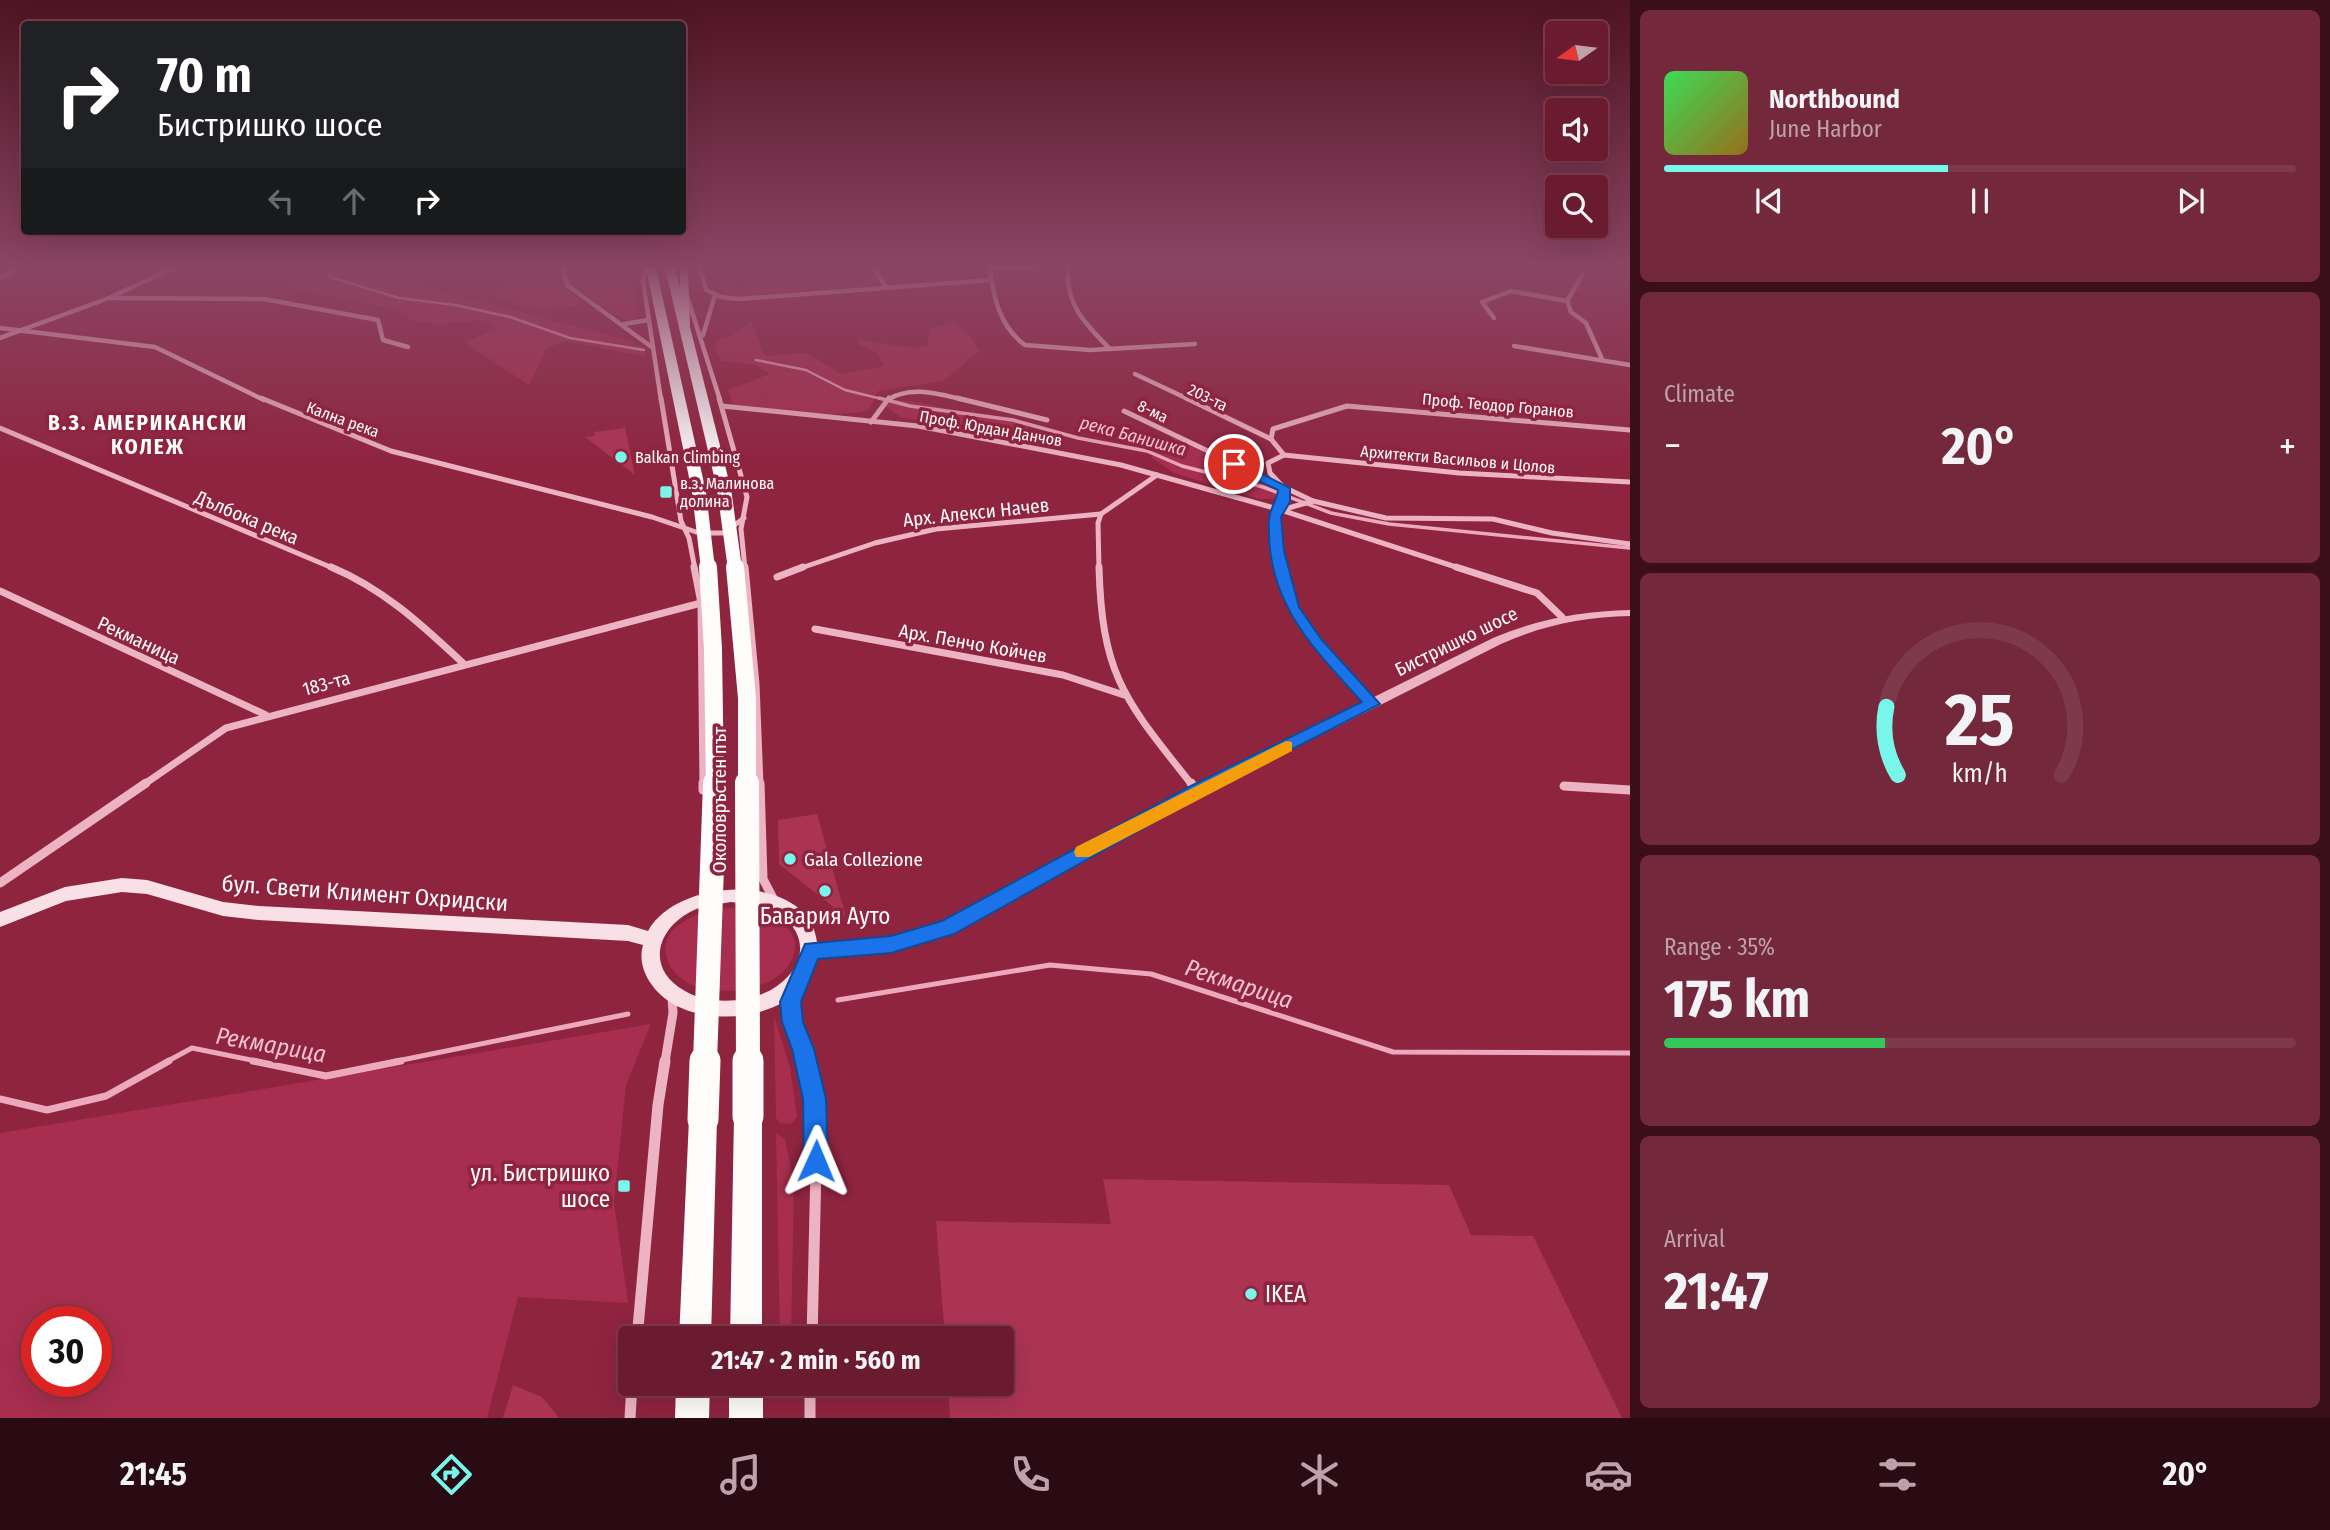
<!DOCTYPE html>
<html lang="en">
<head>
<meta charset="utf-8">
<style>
	body { margin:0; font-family:"Fira Sans Condensed",sans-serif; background:#73283b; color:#f1f3f6; height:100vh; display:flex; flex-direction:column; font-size:26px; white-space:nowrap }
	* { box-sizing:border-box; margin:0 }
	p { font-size:23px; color:#bea1aa }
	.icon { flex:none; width:38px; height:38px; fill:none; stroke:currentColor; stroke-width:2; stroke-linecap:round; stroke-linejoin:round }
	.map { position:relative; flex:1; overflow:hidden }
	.panel { display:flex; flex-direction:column; gap:10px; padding:10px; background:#3b0f1a; width:700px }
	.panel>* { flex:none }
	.guide { position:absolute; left:21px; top:21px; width:665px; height:214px; border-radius:7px; box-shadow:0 7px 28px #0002,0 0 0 2px #7e394b; background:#202124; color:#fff; overflow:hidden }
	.needle { width:46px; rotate:256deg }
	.controls { position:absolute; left:1545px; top:21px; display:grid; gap:14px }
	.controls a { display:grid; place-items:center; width:63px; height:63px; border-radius:7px; background:#6b1b2f; box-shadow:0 7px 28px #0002,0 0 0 2px #7e394b; font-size:35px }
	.speed { position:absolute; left:21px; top:1306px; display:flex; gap:14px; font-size:35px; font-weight:700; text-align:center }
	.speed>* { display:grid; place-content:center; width:91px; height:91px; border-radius:50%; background:#6b1b2f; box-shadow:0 7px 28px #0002,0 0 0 2px #7e394b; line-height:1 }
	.speed .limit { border:10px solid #d22; background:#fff; color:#111 }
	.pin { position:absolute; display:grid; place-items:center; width:60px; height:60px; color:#fff; margin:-30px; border:4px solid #fff; border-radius:50%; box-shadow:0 2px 7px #0007 }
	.me { position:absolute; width:77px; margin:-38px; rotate:1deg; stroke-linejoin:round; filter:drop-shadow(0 0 5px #0008) }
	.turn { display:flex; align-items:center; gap:24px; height:147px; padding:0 21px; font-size:32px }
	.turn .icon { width:91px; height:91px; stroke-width:2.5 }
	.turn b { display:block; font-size:49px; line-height:60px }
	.lanes { display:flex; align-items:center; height:66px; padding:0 21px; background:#0003; justify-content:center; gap:35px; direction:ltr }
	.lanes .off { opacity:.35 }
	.big { font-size:52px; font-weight:700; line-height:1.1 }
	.panel .widget { flex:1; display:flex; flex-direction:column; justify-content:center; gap:10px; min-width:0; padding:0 24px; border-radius:10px; background:#73283b }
	.panel .dial { align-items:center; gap:0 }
	.dial svg { height:182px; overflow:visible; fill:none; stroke:#7e394b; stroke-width:7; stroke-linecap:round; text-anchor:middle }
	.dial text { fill:#f1f3f6; stroke:none }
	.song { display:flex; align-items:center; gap:21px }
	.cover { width:84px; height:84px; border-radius:10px; background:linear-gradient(135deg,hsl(130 70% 55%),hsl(40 70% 35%)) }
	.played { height:7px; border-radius:4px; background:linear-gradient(90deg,#78f6e9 45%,#7e394b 45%) }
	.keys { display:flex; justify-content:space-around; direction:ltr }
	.heat { display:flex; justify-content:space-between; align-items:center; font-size:38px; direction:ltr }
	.charge { height:10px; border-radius:5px; background:linear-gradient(90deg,#34c759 35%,#7e394b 0) }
	.trip { position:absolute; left:618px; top:1326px; width:396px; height:70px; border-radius:7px; background:#6b1b2f; box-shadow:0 7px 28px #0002,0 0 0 2px #7e394b; font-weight:700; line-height:70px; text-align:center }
	.tab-bar { display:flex; height:112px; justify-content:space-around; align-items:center; background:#2b0b13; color:#bea1aa }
	.tab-bar .icon { width:49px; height:49px }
	.tab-bar .selected { color:#78f6e9 }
	.tab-bar b { font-size:32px; color:#f1f3f6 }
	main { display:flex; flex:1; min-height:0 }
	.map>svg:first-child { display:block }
	.green { fill:#a72e4e; fill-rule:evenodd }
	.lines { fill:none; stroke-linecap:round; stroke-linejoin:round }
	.stream-far3 { stroke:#eca9bc; stroke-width:2.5 }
	.stream-far2 { stroke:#eca9bc; stroke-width:3.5 }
	.stream-far1 { stroke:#eca9bc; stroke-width:5 }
	.stream { stroke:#eca9bc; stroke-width:7 }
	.building { fill:#ac3453 }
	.minor-far4 { stroke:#ecb4c3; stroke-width:4.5 }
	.minor-far3 { stroke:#ecb4c3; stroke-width:5 }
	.minor-far2 { stroke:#ecb4c3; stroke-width:7 }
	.minor-far1 { stroke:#ecb4c3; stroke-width:9 }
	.minor { stroke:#ecb4c3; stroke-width:11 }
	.tertiary { fill:#ecb4c3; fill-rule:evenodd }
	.secondary { fill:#f9e0e6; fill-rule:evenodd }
	.primary { fill:#fff9fa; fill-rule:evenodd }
	.trunk { fill:#fffcfc; fill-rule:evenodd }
	.trunk-bridge-far3 { stroke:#fffcfc; stroke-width:14 }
	.trunk-bridge-far2 { stroke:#fffcfc; stroke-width:18 }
	.trunk-bridge-far1 { stroke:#fffcfc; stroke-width:24 }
	.trunk-bridge { stroke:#fffcfc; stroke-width:31 }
	.route { fill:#1a73e8; stroke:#114b97; stroke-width:2 }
	.slow { fill:#f59e0b }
	.poi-dot { fill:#78f6e9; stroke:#8f243f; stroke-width:2.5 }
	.labels { text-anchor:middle; stroke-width:7; stroke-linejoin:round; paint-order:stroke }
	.far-street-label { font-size:16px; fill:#fff; stroke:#8f243f }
	.far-poi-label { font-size:16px; fill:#fff; stroke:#8f243f; text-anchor:start }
	.far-water-label { font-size:18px; font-style:italic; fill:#f3c1ce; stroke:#8f243f }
	.street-label { font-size:19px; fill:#fff; stroke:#8f243f }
	.poi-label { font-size:19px; fill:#fff; stroke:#8f243f; text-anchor:start }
	.far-district-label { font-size:21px; font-weight:bold; letter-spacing:2px; fill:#fff; stroke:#8f243f }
	.near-street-label { font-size:23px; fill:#fff; stroke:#8f243f }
	.near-poi-label { font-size:23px; fill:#fff; stroke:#8f243f }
	.near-water-label { font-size:24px; font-style:italic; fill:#f3c1ce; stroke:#8f243f }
</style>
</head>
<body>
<main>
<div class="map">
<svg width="1630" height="1418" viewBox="0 0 1630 1418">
	<rect width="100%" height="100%" fill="#8f243f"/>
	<!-- green -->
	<g class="green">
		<path d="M264,268h89l279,73 11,7 3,9 -81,-16 -18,7 -18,37 -65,-43 36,-14 -18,-8 -42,4 -31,-4 -3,-7 -16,-5 -102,-20 30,-15z"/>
		<path d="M570,268h61l7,53c-20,3 -65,-33 -68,-53z"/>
		<path d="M729,268h22l2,4 -24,3 5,12 18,-1 -3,-9 5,-1 -4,1 3,8 78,-4 3,-3 -3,-5 9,-1 -2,-4h30l11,17 -143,11 -18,-5z"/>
		<path d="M557,274l1,8 26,22 -42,6 -52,-14 22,-12 1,-7z"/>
		<path d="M751,321l14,35 42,-3 34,21 43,-8 -7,-13 -19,-9v-4c23,0 45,11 69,6l3,-18 24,-5 16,12 9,16 -36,30 -65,10 -9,19c-45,10 -91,0 -136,-6l-5,-14 42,-16 -14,-9 -35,-4 -5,-12 1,-9 14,-4z"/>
		<path d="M895,400c25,1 47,8 71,13 22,5 44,4 66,10l-14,17 -117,-23 -16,-11z"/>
		<path d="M1174,438l104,51 2,10h-21l-85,-26 -22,-15v-9z"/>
		<path d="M728,908c110,4 72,97 -23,81 -33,-5 -58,-45 -22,-67 13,-9 30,-13 45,-14z"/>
		<path d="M774,1016l16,51 7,50 -6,7 -11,-1 -4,-5z"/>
		<path d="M651,1024l-25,61 -12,117 14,101 -110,-6 -31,121h-487v-285zM37,1321h59v60h-59z"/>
		<path d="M776,1133l9,6 9,47 -3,153h-11z"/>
	</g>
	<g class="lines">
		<!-- stream-far3 -->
		<g class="stream-far3">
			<path d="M323,268h4l3,9 69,21 56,7 55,12 60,21 74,12"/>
			<path d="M756,360l50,10 39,20 41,10"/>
		</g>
		<!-- stream-far2 -->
		<path class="stream-far2" d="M879,398l31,8 103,14 65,18 69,13 35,15 81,21 68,26 58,11 241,24"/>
		<!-- stream-far1 -->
		<g class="stream-far1">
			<path d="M838,1000l212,-35 101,9 242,78 237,1"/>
			<path d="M166,1062l26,-14 69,14"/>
			<path d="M392,1062l236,-48"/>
		</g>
		<!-- stream -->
		<g class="stream">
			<path d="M253,1061l73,15 75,-15"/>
			<path d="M0,1099l47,11 59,-14 63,-35"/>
		</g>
	</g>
	<!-- building -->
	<g class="building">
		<path d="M625,428l10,47 -50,-38 10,-1 -1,-4z"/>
		<path d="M817,814l29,103 -67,-53 -1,-44z"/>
		<path d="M1103,1179l346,6 22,50 62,1 89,182h-672l-2,-34h53v-45h-56l-9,-118 175,3z"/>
		<path d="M513,1385l29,12 17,21h-56z"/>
	</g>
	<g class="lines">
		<!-- minor-far4 -->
		<g class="minor-far4">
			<path d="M563,268l4,17 86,63"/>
			<path d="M646,268l-3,13 18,119"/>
			<path d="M700,268l6,22 15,7 17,2 252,-19"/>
			<path d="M873,268l14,20"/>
			<path d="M990,268c3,29 10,59 35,77l65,5 105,-6"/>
			<path d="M990,268h45"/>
			<path d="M1068,268c-3,36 18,57 42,81"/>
			<path d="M1584,272l-17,29 4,11 15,11 16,36"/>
			<path d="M0,278l15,-7"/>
			<path d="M686,293l34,107"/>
			<path d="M109,298l155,1 114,21 5,20 25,7"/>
			<path d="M1494,318l-12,-16 29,-11 56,10"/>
			<path d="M624,324l25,-4"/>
			<path d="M0,328l155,19 109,53"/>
			<path d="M703,335l12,-40"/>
			<path d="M0,338l109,-40 64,-30"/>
			<path d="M1514,346l116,19"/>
			<path d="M1135,374l55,26"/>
			<path d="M887,400c24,-15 51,-6 78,0"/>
		</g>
		<!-- minor-far3 -->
		<g class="minor-far3">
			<path d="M261,398l130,53 261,66 47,16h25l20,-15"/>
			<path d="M661,398l20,123 8,17 6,31"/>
			<path d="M719,398l28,99 -6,32 4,40"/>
			<path d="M957,398l90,22"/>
			<path d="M1186,398l85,41"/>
			<path d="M722,406l196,20 203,39 160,45 181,59"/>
			<path d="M1124,411l189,90 73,17 107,1 59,14 78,11"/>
			<path d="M871,422l18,-24"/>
			<path d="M0,428l335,141"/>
			<path d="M1284,455l-13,-16 2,-10 74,-23 283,24"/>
			<path d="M1284,455l175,18 171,9"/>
			<path d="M1285,509l28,-8"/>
			<path d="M798,569l77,-26 61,-14 165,-15"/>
			<path d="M1099,569l-1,-46 3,-9 56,-39"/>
			<path d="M1282,569l-7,-52 8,-14 1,-15 -14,-15 -2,-10 16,-8"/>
		</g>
		<!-- minor-far2 -->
		<g class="minor-far2">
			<path d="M331,567c53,22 91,58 133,97"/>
			<path d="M694,567l7,36 2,182"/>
			<path d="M745,567l11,117 4,101"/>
			<path d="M1099,567c3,111 27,134 93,218"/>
			<path d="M1281,567l11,40 24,36 56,60"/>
			<path d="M1456,567l81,26 25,24"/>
			<path d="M777,577l26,-10"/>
			<path d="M0,591l266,124"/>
			<path d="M815,629l248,46 61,20"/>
			<path d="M143,785l83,-57 475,-125"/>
		</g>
		<!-- minor-far1 -->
		<g class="minor-far1">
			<path d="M703,783v7"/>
			<path d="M760,783l3,96 11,21"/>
			<path d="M1191,783l6,8"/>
			<path d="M1564,786l66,4"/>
			<path d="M0,883l146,-100"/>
			<path d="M794,987l-3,24 15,51"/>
			<path d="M665,1062l8,-49 -1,-16"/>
		</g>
		<!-- minor -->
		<g class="minor">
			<path d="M806,1061l11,64 -5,214"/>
			<path d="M637,1339l21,-234 7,-44"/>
			<path d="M810,1384v34"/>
			<path d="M630,1418l2,-34"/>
		</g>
		<!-- tertiary -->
		<path class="tertiary" d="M1630,610v6c-46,1 -87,9 -129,28l-299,151 -250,138 -61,19 -29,4 -50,2 -5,-2 -3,-5 3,-5 5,-2 50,-2 29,-4 52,-15 249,-136 301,-149c45,-19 89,-27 137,-28z"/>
		<!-- secondary -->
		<path class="secondary" d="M122,878l25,2 76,22 36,4 369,19 20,6c30,-55 161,-59 169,11 9,78 -126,99 -165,43 -9,-12 -13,-26 -9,-40l-15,-4 -369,-21 -36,-4 -76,-22 -25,-2 -56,9 -66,26v-15l65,-25zM731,902c12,2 26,2 37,6 38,17 44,53 9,78 -23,17 -68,20 -92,5 -43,-24 -26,-68 14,-83 10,-3 22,-4 32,-6z"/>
		<!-- primary -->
		<path class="primary" d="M680,268h8l2,58 -5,3 -5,-3z"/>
		<!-- trunk -->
		<g class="trunk">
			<path d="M646,268h10l50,224 -7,4 -7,-4z"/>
			<path d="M665,268h10l56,221 -2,3 -5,1 -7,-4z"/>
			<path d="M748,1102l10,4 4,10v223h-32l4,-223 4,-10z"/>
			<path d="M703,1105l10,4 4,10 -6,220h-32l10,-220 4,-10z"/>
			<path d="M676,1384h34l-1,34h-34z"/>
			<rect x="729" y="1384" width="34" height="34"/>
		</g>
		<!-- trunk-bridge-far3 -->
		<g class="trunk-bridge-far3">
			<path d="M724,489l11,80"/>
			<path d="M699,492l9,77"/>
		</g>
		<!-- trunk-bridge-far2 -->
		<g class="trunk-bridge-far2">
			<path d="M708,567l5,82 2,136"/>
			<path d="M735,567l12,131v87"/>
		</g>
		<!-- trunk-bridge-far1 -->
		<g class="trunk-bridge-far1">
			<path d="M747,783l1,279"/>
			<path d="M705,1062l10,-279"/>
		</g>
		<!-- trunk-bridge -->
		<g class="trunk-bridge">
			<path d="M748,1061v55"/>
			<path d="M703,1119l2,-58"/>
		</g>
	</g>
	<!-- sky -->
	<linearGradient id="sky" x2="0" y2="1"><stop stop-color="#4f1423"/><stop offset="0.57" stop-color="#8a4563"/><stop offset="1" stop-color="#8a4563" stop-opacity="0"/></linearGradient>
	<rect width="1630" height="467" fill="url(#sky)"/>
	<!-- route -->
	<path class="route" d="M1230,462h8l52,26v14l-9,15 3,34 15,56 22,32 59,65 -177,91 -249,139 -63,19 -73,6 -17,43 2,20 11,27 12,50 2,62 -3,9 -9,3 -8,-3 -4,-9 -1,-62 -11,-50 -10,-27 -2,-20 25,-58 86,-8 51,-15 249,-135 171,-84c-50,-55 -97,-101 -93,-182 0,-10 8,-19 9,-30l-48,-23z"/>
	<!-- slow -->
	<path class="slow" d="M1286,741l6,1v9l-203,106h-13l-2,-5 2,-5z"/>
	<!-- markers -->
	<g class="poi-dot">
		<circle cx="621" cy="457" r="7"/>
		<rect x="659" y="485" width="14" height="14" rx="3.5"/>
		<circle cx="790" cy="859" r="7"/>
		<circle cx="825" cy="891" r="7"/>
		<rect x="617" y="1179" width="14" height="14" rx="3.5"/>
		<circle cx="1251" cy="1294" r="7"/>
	</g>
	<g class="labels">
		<!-- far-street labels -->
		<g class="far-street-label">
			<text transform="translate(1208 397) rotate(26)" y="6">203-та</text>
			<text transform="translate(1498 405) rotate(5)" y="6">Проф. Теодор Горанов</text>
			<text transform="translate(1153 411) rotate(26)" y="6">8-ма</text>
			<text transform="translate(343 419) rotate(20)" y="6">Кална река</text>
			<text transform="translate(991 428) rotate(10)" y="6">Проф. Юрдан Данчов</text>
			<text transform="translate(1458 459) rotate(5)" y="6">Архитекти Васильов и Цолов</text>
		</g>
		<!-- far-poi labels -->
		<g class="far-poi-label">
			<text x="635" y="463">Balkan Climbing</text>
			<text x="680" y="489">в.з. Малинова<tspan x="680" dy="18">долина</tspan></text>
		</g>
		<!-- far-water labels -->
		<g class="far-water-label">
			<text transform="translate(1133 436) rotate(15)" y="6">река Банишка</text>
		</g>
		<!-- street labels -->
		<g class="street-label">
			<text transform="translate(976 512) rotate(-6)" y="7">Арх. Алекси Начев</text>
			<text transform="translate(247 517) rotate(23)" y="7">Дълбока река</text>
			<text transform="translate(139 640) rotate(25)" y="7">Рекманица</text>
			<text transform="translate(1456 641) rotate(-26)" y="7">Бистришко шосе</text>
			<text transform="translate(973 643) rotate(10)" y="7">Арх. Пенчо Койчев</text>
			<text transform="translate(326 683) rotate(-15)" y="7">183-та</text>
			<text transform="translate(719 800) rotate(-90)" y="7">Околовръстен път</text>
		</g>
		<!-- poi labels -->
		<g class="poi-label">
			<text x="804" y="866">Gala Collezione</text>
		</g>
		<!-- far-district labels -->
		<g class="far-district-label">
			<text x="148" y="430">В.З. АМЕРИКАНСКИ<tspan x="148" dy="24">КОЛЕЖ</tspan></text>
		</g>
		<!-- near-street labels -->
		<g class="near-street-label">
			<text transform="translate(365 893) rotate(4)" y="8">бул. Свети Климент Охридски</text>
		</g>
		<!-- near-poi labels -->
		<g class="near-poi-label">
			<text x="825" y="924">Бавария Ауто</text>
			<text x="610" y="1181" text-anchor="end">ул. Бистришко<tspan x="610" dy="26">шосе</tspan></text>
			<text x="1265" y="1302" text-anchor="start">IKEA</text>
		</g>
		<!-- near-water labels -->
		<g class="near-water-label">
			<text transform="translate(1239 984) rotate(18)" y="8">Рекмарица</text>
			<text transform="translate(271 1045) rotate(10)" y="8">Рекмарица</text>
		</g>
	</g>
</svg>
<div class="controls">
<a><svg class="needle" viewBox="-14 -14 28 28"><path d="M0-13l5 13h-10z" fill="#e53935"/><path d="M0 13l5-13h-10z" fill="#bea1aa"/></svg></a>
<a><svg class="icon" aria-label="sound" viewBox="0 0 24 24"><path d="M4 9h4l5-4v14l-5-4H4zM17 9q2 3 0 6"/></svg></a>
<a><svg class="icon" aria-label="search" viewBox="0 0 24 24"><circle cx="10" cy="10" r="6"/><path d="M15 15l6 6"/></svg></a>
</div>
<div class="speed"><div class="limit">30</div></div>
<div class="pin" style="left:1234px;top:464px;background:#d93025"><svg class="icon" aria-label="arrive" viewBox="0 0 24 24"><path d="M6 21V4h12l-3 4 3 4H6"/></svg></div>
<svg class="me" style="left:816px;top:1161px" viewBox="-20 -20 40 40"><path d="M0-17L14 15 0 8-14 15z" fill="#1a73e8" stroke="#fff" stroke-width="4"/></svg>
<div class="trip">21:47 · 2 min · 560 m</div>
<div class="guide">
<div class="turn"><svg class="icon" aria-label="right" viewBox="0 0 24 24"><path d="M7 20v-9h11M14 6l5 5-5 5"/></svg><div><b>70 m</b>Бистришко шосе</div></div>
<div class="lanes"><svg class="icon off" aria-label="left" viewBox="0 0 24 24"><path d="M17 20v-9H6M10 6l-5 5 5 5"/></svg><svg class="icon off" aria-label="ahead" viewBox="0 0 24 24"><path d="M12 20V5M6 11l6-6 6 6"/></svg><svg class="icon" aria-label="right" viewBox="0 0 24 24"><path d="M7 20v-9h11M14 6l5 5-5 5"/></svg></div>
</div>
</div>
<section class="panel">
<div class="widget">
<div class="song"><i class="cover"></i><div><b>Northbound</b><p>June Harbor</p></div></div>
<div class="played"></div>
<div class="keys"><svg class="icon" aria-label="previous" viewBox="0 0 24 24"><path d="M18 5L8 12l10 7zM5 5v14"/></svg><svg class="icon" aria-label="pause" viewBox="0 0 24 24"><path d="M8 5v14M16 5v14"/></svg><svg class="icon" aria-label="next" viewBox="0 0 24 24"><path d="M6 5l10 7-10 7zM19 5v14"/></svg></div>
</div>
<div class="widget"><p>Climate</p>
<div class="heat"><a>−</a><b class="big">20°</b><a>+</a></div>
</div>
<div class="widget dial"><svg viewBox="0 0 100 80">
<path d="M14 69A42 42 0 1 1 86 69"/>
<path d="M14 69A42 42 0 0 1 9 39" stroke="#78f6e9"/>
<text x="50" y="56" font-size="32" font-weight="700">25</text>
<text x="50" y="72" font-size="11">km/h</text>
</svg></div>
<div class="widget"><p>Range · 35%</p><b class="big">175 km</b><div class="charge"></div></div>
<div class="widget"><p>Arrival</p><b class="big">21:47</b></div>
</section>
</main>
<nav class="tab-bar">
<b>21:45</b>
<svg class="icon selected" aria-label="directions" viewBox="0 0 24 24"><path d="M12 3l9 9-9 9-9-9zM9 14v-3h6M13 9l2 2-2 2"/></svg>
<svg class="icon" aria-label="music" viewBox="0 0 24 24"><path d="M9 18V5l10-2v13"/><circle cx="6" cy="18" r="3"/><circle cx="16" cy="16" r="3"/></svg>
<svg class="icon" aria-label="phone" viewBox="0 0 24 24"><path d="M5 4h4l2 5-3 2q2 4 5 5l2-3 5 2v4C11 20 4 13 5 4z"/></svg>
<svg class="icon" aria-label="climate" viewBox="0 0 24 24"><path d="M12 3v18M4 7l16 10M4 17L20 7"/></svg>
<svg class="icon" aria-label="car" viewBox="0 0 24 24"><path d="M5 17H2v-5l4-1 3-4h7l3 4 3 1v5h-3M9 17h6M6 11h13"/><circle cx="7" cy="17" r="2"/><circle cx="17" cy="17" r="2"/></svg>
<svg class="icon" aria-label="filters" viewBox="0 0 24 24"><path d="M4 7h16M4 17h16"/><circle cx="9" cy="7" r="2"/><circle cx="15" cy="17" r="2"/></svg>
<b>20°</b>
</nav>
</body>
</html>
